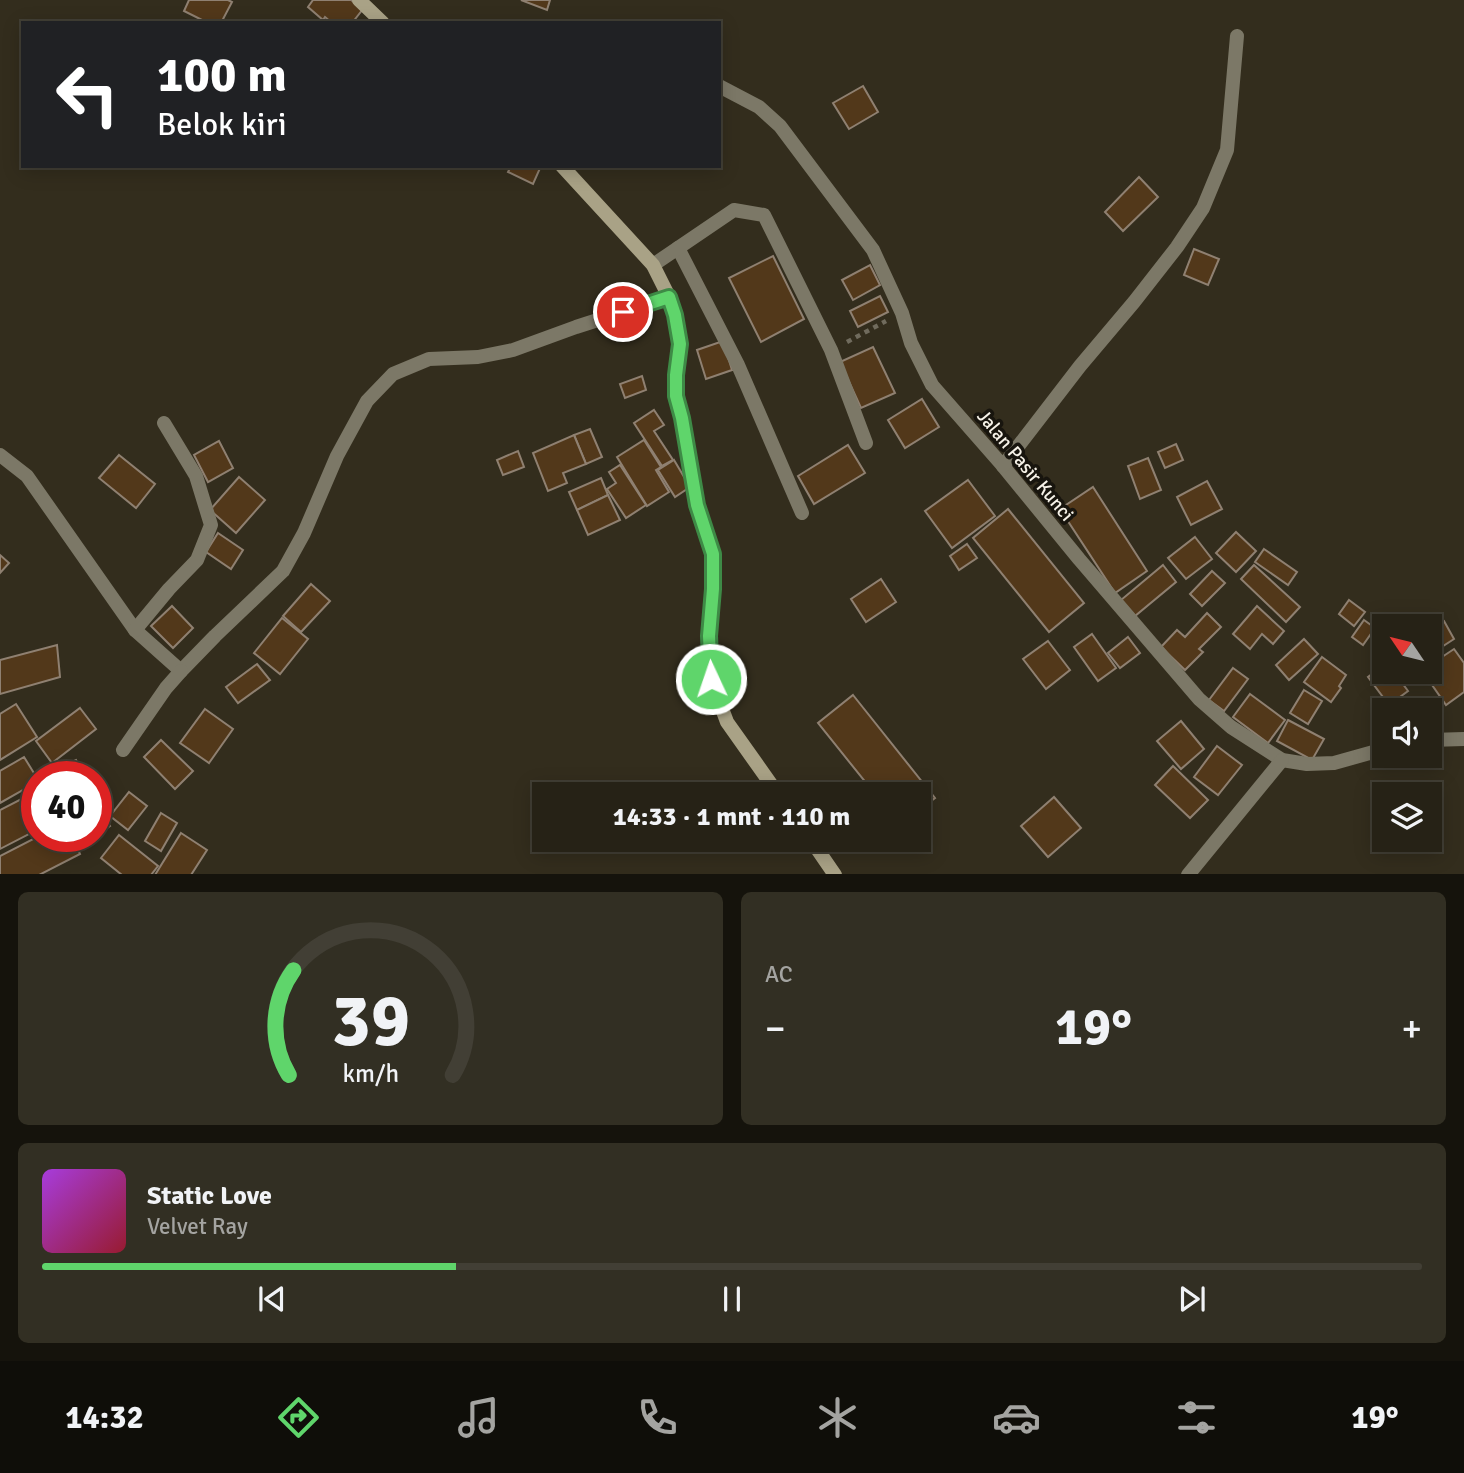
<!DOCTYPE html>
<html lang="id">
<head>
<meta charset="utf-8">
<style>
	body { margin:0; font-family:Signika,sans-serif; background:#322f23; color:#f1f3f6; height:100vh; display:flex; flex-direction:column; font-size:26px; white-space:nowrap }
	* { box-sizing:border-box; margin:0 }
	p { font-size:23px; color:#a4a4a1 }
	.icon { flex:none; width:38px; height:38px; fill:none; stroke:currentColor; stroke-width:2; stroke-linecap:round; stroke-linejoin:round }
	.map { position:relative; height:874px; overflow:hidden }
	.panel { display:flex; flex-direction:column; gap:18px; padding:18px; background:#15130c; flex:1 }
	.panel>* { flex:none }
	.top-card { position:absolute; left:21px; top:21px; width:700px; height:147px; border-radius:0px; box-shadow:0 4px 18px #0003,0 0 0 2px #423f35; background:#202124; color:#fff; overflow:hidden }
	.needle { width:46px; rotate:305deg }
	.buttons { position:absolute; left:1372px; top:614px; display:grid; gap:14px }
	.buttons a { display:grid; place-items:center; width:70px; height:70px; border-radius:0px; background:#262216; box-shadow:0 4px 18px #0003,0 0 0 2px #423f35; font-size:35px }
	.speed { position:absolute; left:21px; top:761px; display:flex; gap:14px; font-size:35px; font-weight:700; text-align:center }
	.speed>* { display:grid; place-content:center; width:91px; height:91px; border-radius:50%; background:#262216; box-shadow:0 4px 18px #0003,0 0 0 2px #423f35; line-height:1 }
	.speed .limit { border:10px solid #d22; background:#fff; color:#111 }
	.pin { position:absolute; display:grid; place-items:center; width:60px; height:60px; color:#fff; margin:-30px; border:4px solid #fff; border-radius:50%; box-shadow:0 2px 7px #0007 }
	.me { position:absolute; width:77px; margin:-38px; rotate:357deg; stroke-linejoin:round; filter:drop-shadow(0 0 5px #0008) }
	.turn { display:flex; align-items:center; gap:24px; height:147px; padding:0 21px; font-size:32px }
	.turn .icon { width:91px; height:91px; stroke-width:2.5 }
	.turn b { display:block; font-size:49px; line-height:60px }
	.big { font-size:52px; font-weight:800; line-height:1.1 }
	.panel .widget { flex:1; display:flex; flex-direction:column; justify-content:center; gap:10px; min-width:0; padding:0 24px; border-radius:10px; background:#322f23 }
	.panel .dial { align-items:center; gap:0 }
	.dial svg { height:182px; overflow:visible; fill:none; stroke:#423f35; stroke-width:7; stroke-linecap:round; text-anchor:middle }
	.dial text { fill:#f1f3f6; stroke:none }
	.song { display:flex; align-items:center; gap:21px }
	.cover { width:84px; height:84px; border-radius:10px; background:linear-gradient(135deg,hsl(280 70% 55%),hsl(350 70% 35%)) }
	.played { height:7px; border-radius:4px; background:linear-gradient(90deg,#5fd56b 30%,#423f35 30%) }
	.keys { display:flex; justify-content:space-around; direction:ltr }
	.heat { display:flex; justify-content:space-between; align-items:center; font-size:38px; direction:ltr }
	.panel .tiles { flex:1; display:grid; gap:18px; grid-template-columns:1fr 1fr }
	.widget:last-child { grid-column:span 2 }
	.trip { position:absolute; left:532px; top:782px; width:399px; height:70px; border-radius:0px; background:#262216; box-shadow:0 4px 18px #0003,0 0 0 2px #423f35; font-weight:800; line-height:70px; text-align:center }
	.tab-bar { display:flex; height:112px; justify-content:space-around; align-items:center; background:#0f0e09; color:#a4a4a1 }
	.tab-bar .icon { width:49px; height:49px }
	.tab-bar .active { color:#5fd56b }
	.tab-bar b { font-size:32px; color:#f1f3f6 }
	.map>svg:first-child { display:block }
	.building { fill:#52381a; stroke:#8f8071; stroke-width:2 }
	.lines { fill:none; stroke-linecap:round; stroke-linejoin:round }
	.path { stroke:#706b5d; stroke-width:4.5; stroke-dasharray:5 5; stroke-linecap:butt }
	.street { stroke:#7c7867; stroke-width:14 }
	.secondary { stroke:#a9a286; stroke-width:14 }
	.route-casing { stroke:#3e8a46; stroke-width:18 }
	.route { stroke:#5fd56b; stroke-width:12 }
	.labels { text-anchor:middle; stroke-width:7; stroke-linejoin:round; paint-order:stroke }
	.street-label { font-size:19px; fill:#f6f2e8; stroke:#18150e }
</style>
</head>
<body>
<div class="map">
<svg width="1464" height="875" viewBox="0 0 1464 875">
	<rect width="100%" height="100%" fill="#332d1d"/>
	<!-- building -->
	<g class="building">
		<path d="M189,0h39l4,2 -11,21h-13l-24,-12z"/>
		<path d="M313,0h38l12,9 -11,14h-20l-7,-6 -2,3 -15,-13z"/>
		<path d="M521,0h29l-3,10z"/>
		<path d="M863,86l15,26 -29,17 -16,-26z"/>
		<path d="M511,166h30l-8,18 -25,-12z"/>
		<path d="M1139,177l19,20 -35,34 -18,-19z"/>
		<path d="M1194,249l25,10 -11,26 -24,-10z"/>
		<path d="M773,256l31,63 -43,23 -32,-64z"/>
		<path d="M870,265l10,20 -27,15 -11,-20z"/>
		<path d="M880,296l8,16 -30,15 -8,-16z"/>
		<path d="M723,341l9,29 -26,9 -9,-29z"/>
		<path d="M873,347l22,46 -34,15 -21,-46z"/>
		<path d="M642,376l4,14 -21,8 -5,-14z"/>
		<path d="M922,399l17,28 -34,21 -17,-28z"/>
		<path d="M654,410l10,15 -10,6 19,29 -11,6 -28,-43z"/>
		<path d="M590,429l12,28 -16,7 -12,-29z"/>
		<path d="M574,435l12,29 -23,9 4,10 -19,8 -15,-38z"/>
		<path d="M644,440l17,27 -5,3 13,22 -22,14 -30,-49z"/>
		<path d="M219,441l14,27 -25,14 -14,-27z"/>
		<path d="M1176,444l7,16 -18,8 -7,-16z"/>
		<path d="M848,445l17,28 -51,31 -16,-28z"/>
		<path d="M518,451l6,16 -21,8 -6,-15z"/>
		<path d="M119,455l36,29 -19,24 -37,-30z"/>
		<path d="M1148,458l13,32 -21,9 -12,-33z"/>
		<path d="M674,460l16,27 -15,10 -17,-27z"/>
		<path d="M620,465l26,40 -20,13 -19,-29 9,-6 -7,-11z"/>
		<path d="M239,477l26,23 -29,33 -26,-23z"/>
		<path d="M601,478l7,17 -31,15 -8,-18z"/>
		<path d="M968,480l27,36 -43,32 -27,-37z"/>
		<path d="M1207,481l15,28 -31,16 -14,-28z"/>
		<path d="M1093,487l54,84 -32,22 -55,-84z"/>
		<path d="M608,495l12,25 -32,15 -11,-25z"/>
		<path d="M1008,509l76,94 -35,29 -76,-94z"/>
		<path d="M1236,532l20,19 -20,21 -20,-19z"/>
		<path d="M218,533l25,17 -12,19 -25,-17z"/>
		<path d="M1195,537l17,22 -26,20 -18,-21z"/>
		<path d="M967,544l10,14 -18,12 -9,-14z"/>
		<path d="M1264,549l33,23 -9,13 -33,-23z"/>
		<path d="M0,555l9,8 -9,10z"/>
		<path d="M1163,565l13,17 -41,34 -14,-16z"/>
		<path d="M1254,565l46,42 -14,15 -45,-43z"/>
		<path d="M1212,571l13,12 -23,23 -12,-12z"/>
		<path d="M881,579l15,23 -30,20 -15,-23z"/>
		<path d="M311,584l19,17 -29,31 -18,-16z"/>
		<path d="M1349,600l16,12 -11,14 -15,-12z"/>
		<path d="M172,606l21,22 -20,20 -22,-22z"/>
		<path d="M1257,606l27,25 -11,13 -11,-10 -12,15 -17,-15z"/>
		<path d="M1207,613l14,14 -22,22 4,3 -18,18 -24,-23 16,-17 8,7z"/>
		<path d="M282,618l26,21 -28,35 -26,-21z"/>
		<path d="M1364,620l11,8 -12,17 -11,-8z"/>
		<path d="M1444,621l10,18 -14,9 -10,-19z"/>
		<path d="M1092,634l24,34 -18,13 -24,-34z"/>
		<path d="M1128,637l12,16 -20,15 -12,-15z"/>
		<path d="M1304,639l14,15 -29,26 -13,-15z"/>
		<path d="M1048,641l22,29 -24,19 -23,-30z"/>
		<path d="M57,645l3,32 -60,17v-34z"/>
		<path d="M1454,649l10,14v29l-18,13 -23,-33h7v-7z"/>
		<path d="M1322,657l24,18 -7,11 2,2 -10,14 -27,-20z"/>
		<path d="M257,664l13,16 -32,23 -12,-16z"/>
		<path d="M1384,665v7h10l14,19 -19,14 -21,-28z"/>
		<path d="M1233,668l15,11 -24,32 -15,-11z"/>
		<path d="M1304,690l18,11 -14,23 -18,-11z"/>
		<path d="M1250,694l35,26 -17,23 -35,-26z"/>
		<path d="M853,695l82,103 -16,12v-16h-44l-57,-71z"/>
		<path d="M1418,699l7,11h-27z"/>
		<path d="M16,704l21,33 -37,23v-46z"/>
		<path d="M80,708l16,21 -44,34 -16,-22z"/>
		<path d="M205,709l28,20 -24,34 -29,-20z"/>
		<path d="M1288,720l36,19 -12,21 -35,-19z"/>
		<path d="M1181,721l23,28 -23,20 -24,-28z"/>
		<path d="M161,740l32,31 -18,18 -31,-32z"/>
		<path d="M1217,746l25,19 -24,30 -24,-18z"/>
		<path d="M24,757l13,21v4l-37,21v-32z"/>
		<path d="M76,760l7,17h-23l-3,-9z"/>
		<path d="M1173,766l35,34 -18,18 -35,-33z"/>
		<path d="M37,791v39l-37,19v-39z"/>
		<path d="M129,792l18,14 -19,24 -18,-14z"/>
		<path d="M1054,797l27,31 -33,29 -27,-31z"/>
		<path d="M96,805l14,21 -14,10z"/>
		<path d="M161,813l16,10 -16,28 -16,-10z"/>
		<path d="M181,833l26,17 -16,25h-36z"/>
		<path d="M119,835l39,31 -7,9h-29l-21,-17z"/>
		<path d="M39,836h33l8,18 -41,21h-39v-19z"/>
	</g>
	<g class="lines">
		<!-- path -->
		<path class="path" d="M847,342l39,-21"/>
		<!-- street -->
		<g class="street">
			<path d="M719,86l40,21 21,19 93,124 29,63 9,30 21,42 71,81 76,93 120,140 32,28 51,33 25,4 27,-1 50,-14"/>
			<path d="M678,248l60,117 64,148"/>
			<path d="M653,265l81,-55 30,5 67,135 35,93"/>
			<path d="M0,455l27,21 108,154 46,41 34,-35 68,-65 21,-38 33,-77 30,-55 26,-27 36,-15 49,-2 35,-7 63,-23 93,-30"/>
			<path d="M1003,466l77,-100 54,-64 43,-55 26,-39 24,-58 10,-114"/>
			<path d="M135,630l34,-41 28,-29 14,-35 -15,-49 -32,-53"/>
			<path d="M1430,740l34,-1"/>
			<path d="M123,750l43,-62 15,-17"/>
			<path d="M1188,875l94,-115"/>
		</g>
		<!-- secondary -->
		<g class="secondary">
			<path d="M359,0l24,23"/>
			<path d="M562,166l91,99 16,32 6,18 4,29 -3,31v21l6,22 15,87 16,49v35l-4,47 2,43 16,43 51,72"/>
			<path d="M811,840l24,35"/>
		</g>
	</g>
	<g class="lines">
		<defs>
			<path id="route" d="M623,312l46,-15 6,18 5,29 -4,31v21l6,22 15,87 16,49v35l-4,47 2,43"/>
		</defs>
		<!-- route casing -->
		<use href="#route" class="route-casing"/>
		<!-- route -->
		<use href="#route" class="route"/>
	</g>
	<g class="labels">
		<!-- street labels -->
		<g class="street-label">
			<text transform="translate(1026 465) rotate(50)" y="7">Jalan Pasir Kunci</text>
		</g>
	</g>
</svg>
<div class="buttons">
<a><svg class="needle" viewBox="-14 -14 28 28"><path d="M0-13l5 13h-10z" fill="#e53935"/><path d="M0 13l5-13h-10z" fill="#a4a4a1"/></svg></a>
<a><svg class="icon" aria-label="sound" viewBox="0 0 24 24"><path d="M4 9h4l5-4v14l-5-4H4zM17 9q2 3 0 6"/></svg></a>
<a><svg class="icon" aria-label="layers" viewBox="0 0 24 24"><path d="M12 4l9 5-9 5-9-5zM3 14l9 5 9-5"/></svg></a>
</div>
<div class="speed"><div class="limit">40</div></div>
<div class="pin" style="left:623px;top:312px;background:#d93025"><svg class="icon" aria-label="arrive" viewBox="0 0 24 24"><path d="M6 21V4h12l-3 4 3 4H6"/></svg></div>
<svg class="me" style="left:711px;top:679px" viewBox="-20 -20 40 40"><circle r="17" fill="#5fd56b" stroke="#fff" stroke-width="3"/><path d="M0-11L8 9 0 5-8 9z" fill="#fff"/></svg>
<div class="trip">14:33 · 1 mnt · 110 m</div>
<div class="top-card">
<div class="turn"><svg class="icon" aria-label="left" viewBox="0 0 24 24"><path d="M17 20v-9H6M10 6l-5 5 5 5"/></svg><div><b>100 m</b>Belok kiri</div></div>
</div>
</div>
<section class="panel">
<div class="tiles">
<div class="widget dial"><svg viewBox="0 0 100 80">
<path d="M14 69A42 42 0 1 1 86 69"/>
<path d="M14 69A42 42 0 0 1 16 23" stroke="#5fd56b"/>
<text x="50" y="56" font-size="32" font-weight="700">39</text>
<text x="50" y="72" font-size="11">km/h</text>
</svg></div>
<div class="widget"><p>AC</p>
<div class="heat"><a>−</a><b class="big">19°</b><a>+</a></div>
</div>
<div class="widget">
<div class="song"><i class="cover"></i><div><b>Static Love</b><p>Velvet Ray</p></div></div>
<div class="played"></div>
<div class="keys"><svg class="icon" aria-label="previous" viewBox="0 0 24 24"><path d="M18 5L8 12l10 7zM5 5v14"/></svg><svg class="icon" aria-label="pause" viewBox="0 0 24 24"><path d="M8 5v14M16 5v14"/></svg><svg class="icon" aria-label="next" viewBox="0 0 24 24"><path d="M6 5l10 7-10 7zM19 5v14"/></svg></div>
</div>
</div>
</section>
<nav class="tab-bar">
<b>14:32</b>
<svg class="icon active" aria-label="directions" viewBox="0 0 24 24"><path d="M12 3l9 9-9 9-9-9zM9 14v-3h6M13 9l2 2-2 2"/></svg>
<svg class="icon" aria-label="music" viewBox="0 0 24 24"><path d="M9 18V5l10-2v13"/><circle cx="6" cy="18" r="3"/><circle cx="16" cy="16" r="3"/></svg>
<svg class="icon" aria-label="phone" viewBox="0 0 24 24"><path d="M5 4h4l2 5-3 2q2 4 5 5l2-3 5 2v4C11 20 4 13 5 4z"/></svg>
<svg class="icon" aria-label="climate" viewBox="0 0 24 24"><path d="M12 3v18M4 7l16 10M4 17L20 7"/></svg>
<svg class="icon" aria-label="car" viewBox="0 0 24 24"><path d="M5 17H2v-5l4-1 3-4h7l3 4 3 1v5h-3M9 17h6M6 11h13"/><circle cx="7" cy="17" r="2"/><circle cx="17" cy="17" r="2"/></svg>
<svg class="icon" aria-label="filters" viewBox="0 0 24 24"><path d="M4 7h16M4 17h16"/><circle cx="9" cy="7" r="2"/><circle cx="15" cy="17" r="2"/></svg>
<b>19°</b>
</nav>
</body>
</html>
